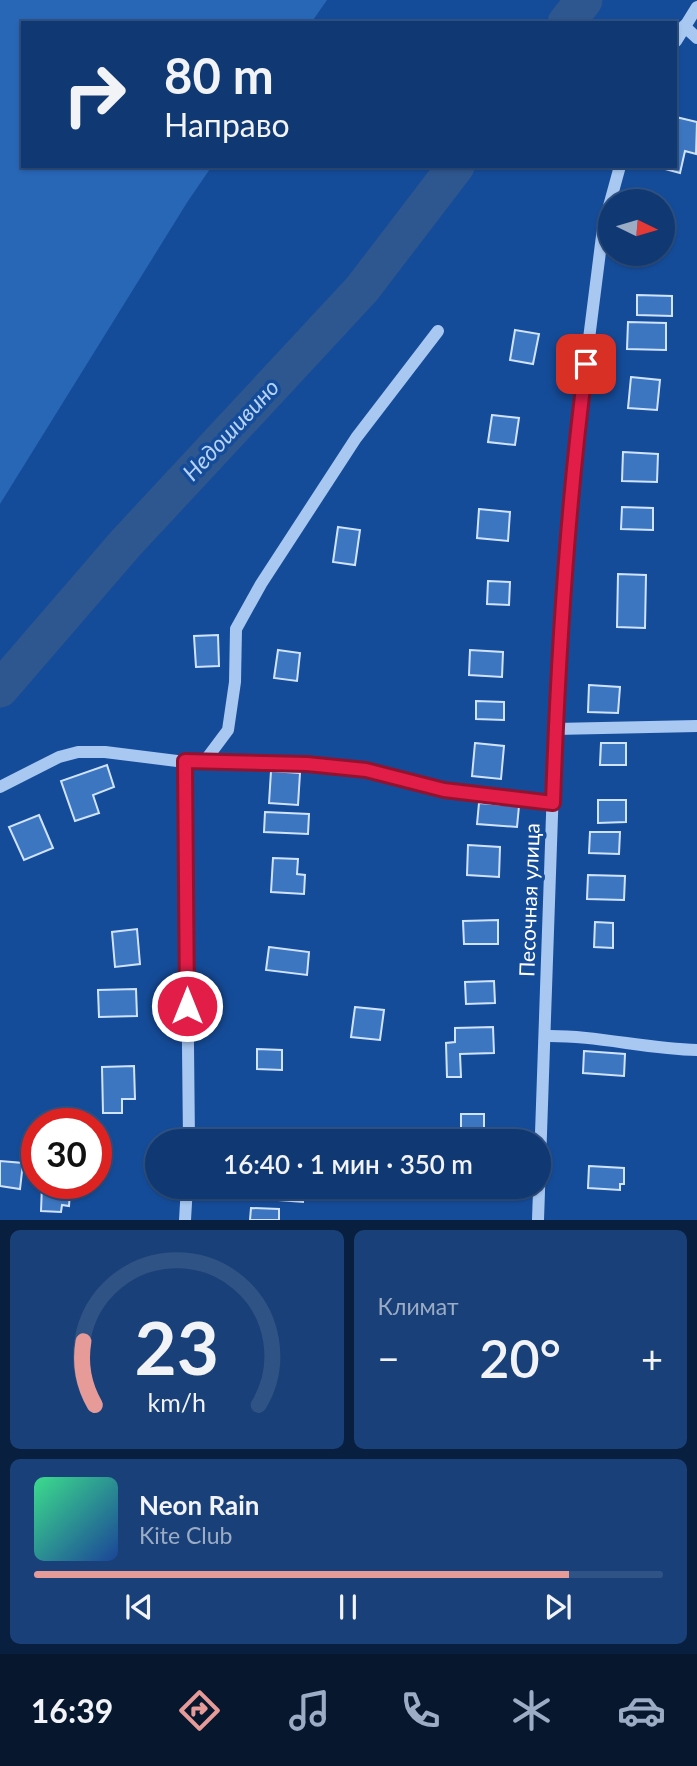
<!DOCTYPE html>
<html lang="ru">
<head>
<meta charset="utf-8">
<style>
	body { margin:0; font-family:Lato,sans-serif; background:#194078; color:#f1f3f6; height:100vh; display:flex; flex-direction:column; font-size:26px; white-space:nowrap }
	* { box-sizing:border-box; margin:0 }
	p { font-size:23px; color:#9cacc4 }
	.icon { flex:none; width:38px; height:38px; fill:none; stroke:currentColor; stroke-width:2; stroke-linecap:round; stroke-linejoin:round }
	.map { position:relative; height:1220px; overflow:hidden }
	.details { display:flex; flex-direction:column; gap:10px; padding:10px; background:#091f3f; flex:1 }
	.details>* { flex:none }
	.banner { position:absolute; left:21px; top:21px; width:656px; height:147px; border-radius:0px; box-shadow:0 2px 5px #0004,0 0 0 2px #305385; background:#103973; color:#f1f3f6; overflow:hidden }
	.needle { width:46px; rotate:95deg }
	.fabs { position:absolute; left:598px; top:189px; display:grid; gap:14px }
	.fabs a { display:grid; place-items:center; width:77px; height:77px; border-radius:50%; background:#103973; box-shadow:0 2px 5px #0004,0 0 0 2px #305385; font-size:35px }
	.speed { position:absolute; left:21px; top:1108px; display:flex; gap:14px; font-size:35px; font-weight:700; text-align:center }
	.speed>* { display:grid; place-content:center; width:91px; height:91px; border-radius:50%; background:#103973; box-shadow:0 2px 5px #0004,0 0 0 2px #305385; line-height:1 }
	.speed .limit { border:10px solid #d22; background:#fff; color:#111 }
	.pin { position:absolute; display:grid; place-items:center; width:60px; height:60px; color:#fff; margin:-30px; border-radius:14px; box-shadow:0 4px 10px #0006 }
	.me { position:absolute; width:77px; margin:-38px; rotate:0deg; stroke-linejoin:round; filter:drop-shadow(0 0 5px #0008) }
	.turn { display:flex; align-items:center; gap:24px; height:147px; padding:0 28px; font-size:32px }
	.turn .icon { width:91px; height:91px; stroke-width:2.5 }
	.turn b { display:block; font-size:49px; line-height:60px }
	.big { font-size:52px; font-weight:600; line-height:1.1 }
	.details .tile { flex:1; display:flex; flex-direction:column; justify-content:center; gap:10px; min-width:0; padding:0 24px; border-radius:10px; background:#194078 }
	.details .dial { align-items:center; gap:0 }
	.dial svg { height:182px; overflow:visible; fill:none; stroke:#305385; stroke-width:7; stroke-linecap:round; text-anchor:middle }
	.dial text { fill:#f1f3f6; stroke:none }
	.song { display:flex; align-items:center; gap:21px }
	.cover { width:84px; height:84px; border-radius:10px; background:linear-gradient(135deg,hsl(150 70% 55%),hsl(220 70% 35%)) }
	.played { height:7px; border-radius:4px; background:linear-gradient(90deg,#e69b98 85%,#305385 85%) }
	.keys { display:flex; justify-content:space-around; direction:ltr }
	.heat { display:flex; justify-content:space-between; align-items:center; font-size:38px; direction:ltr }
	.details .tiles { flex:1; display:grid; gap:10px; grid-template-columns:1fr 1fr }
	.tile:last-child { grid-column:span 2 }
	.trip { position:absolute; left:145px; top:1129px; width:406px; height:70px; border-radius:35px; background:#103973; box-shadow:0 2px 5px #0004,0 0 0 2px #305385; font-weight:600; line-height:70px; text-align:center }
	.dock { display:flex; height:112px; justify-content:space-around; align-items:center; background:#06172e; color:#9cacc4 }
	.dock .icon { width:49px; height:49px }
	.dock .current { color:#e69b98 }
	.dock b { font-size:32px; color:#f1f3f6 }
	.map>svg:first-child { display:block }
	.green { fill:#2866b6 }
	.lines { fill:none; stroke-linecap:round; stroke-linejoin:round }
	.river { stroke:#2f578f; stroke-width:37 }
	.building { fill:#3d76c0; stroke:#d0e3fd; stroke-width:2 }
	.minor { stroke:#a8c8f2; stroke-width:12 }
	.route-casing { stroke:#92132f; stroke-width:18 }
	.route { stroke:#e11d48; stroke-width:12 }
	.labels { text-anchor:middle; stroke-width:7; stroke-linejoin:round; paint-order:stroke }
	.street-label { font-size:21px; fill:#fff; stroke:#154c99 }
	.water-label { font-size:23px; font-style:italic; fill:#b5d3f9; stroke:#154c99 }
</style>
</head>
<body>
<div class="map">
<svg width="697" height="1220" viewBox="0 0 697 1220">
	<rect width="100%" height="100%" fill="#154c99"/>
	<!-- green -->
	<path class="green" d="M0,0h327l-16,23h-288v143h189l-24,35 -188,303z"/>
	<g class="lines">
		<!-- river -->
		<g class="river">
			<path d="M566,23l18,-23"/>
			<path d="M0,689l125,-145 237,-255 94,-123"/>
		</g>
	</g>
	<!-- building -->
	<g class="building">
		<path d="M676,117l21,5 -1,32 -11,-3 -5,22 -15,-4v-3h11z"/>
		<path d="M637,295l35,1v20l-35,-1z"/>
		<path d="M628,322l38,1v27l-39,-1z"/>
		<path d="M515,330l24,4 -6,30 -23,-4z"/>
		<path d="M631,377l29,3 -3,30 -29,-2z"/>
		<path d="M492,415l27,3 -4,27 -27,-3z"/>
		<path d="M623,452l35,2 -1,28 -35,-1z"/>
		<path d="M622,507l31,1v22l-32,-1z"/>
		<path d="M479,509l31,3 -2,29 -31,-3z"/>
		<path d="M338,527l22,3 -5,35 -22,-3z"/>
		<path d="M618,574l28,1 -1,53 -28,-1z"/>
		<path d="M488,581l22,1 -1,23 -22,-1z"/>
		<path d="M218,635l1,31 -23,1 -2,-31z"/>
		<path d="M278,650l22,3 -3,28 -23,-3z"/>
		<path d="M470,650l33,2 -1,25 -33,-2z"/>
		<path d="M589,685l31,2 -2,26 -30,-1z"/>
		<path d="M476,701l28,1v18l-28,-1z"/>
		<path d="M475,743l29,3 -3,33 -29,-3z"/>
		<path d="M601,743h25v22h-26z"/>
		<path d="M107,765l7,22 -21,8 6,18 -24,8 -14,-40z"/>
		<path d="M271,771l29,2 -2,32 -29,-2z"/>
		<path d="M598,800h28v22l-28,1z"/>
		<path d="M479,803l40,3 -2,21 -40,-3z"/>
		<path d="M265,812l44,2 -1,20 -44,-2z"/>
		<path d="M39,815l14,33 -29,12 -15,-33z"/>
		<path d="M590,832h30l-1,22 -30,-1z"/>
		<path d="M468,845l32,2 -1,30 -32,-2z"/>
		<path d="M273,858l25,1 -1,15 8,1 -1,19 -33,-2z"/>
		<path d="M588,875l37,1 -1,24 -37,-1z"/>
		<path d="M498,920v24h-34l-1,-23z"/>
		<path d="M595,922l18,1v25l-19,-1z"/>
		<path d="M137,929l3,35 -25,3 -3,-35z"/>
		<path d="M269,947l40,5 -2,23 -41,-5z"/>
		<path d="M494,981l1,22 -29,1 -1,-22z"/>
		<path d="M136,989l1,27 -38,1 -1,-27z"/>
		<path d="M355,1007l29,3 -4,30 -29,-3z"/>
		<path d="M493,1027l1,26 -34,1 1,23h-14l-1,-34 9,-1v-14z"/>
		<path d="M257,1049l25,1v20l-25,-1z"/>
		<path d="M584,1051l41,3 -1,22 -41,-3z"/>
		<path d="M134,1066l1,33h-13v14h-19l-1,-46z"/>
		<rect x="461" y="1114" width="23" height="25"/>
		<path d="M0,1161l23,2 -3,26 -20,-3z"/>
		<path d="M589,1166l35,2v16h-4v6l-32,-2z"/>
		<path d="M42,1185l22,1 -1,6h7l-1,14 -7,-1 -1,7 -20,-1z"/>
		<path d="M280,1186h24l-1,16 -24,-2z"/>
		<path d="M251,1208l28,1v11h-29z"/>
	</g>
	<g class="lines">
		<!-- minor -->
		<g class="minor">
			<path d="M684,26l13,12"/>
			<path d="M676,41l21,-34"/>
			<path d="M555,729l142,-3"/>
			<path d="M185,762l4,379"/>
			<path d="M204,762l24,-32 7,-48 1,-53 25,-45 95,-146 82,-107"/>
			<path d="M0,787l59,-30 19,-5h27l80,10 123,2 58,6 78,20 109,13"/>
			<path d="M545,1036c51,-1 101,13 152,14"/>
			<path d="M185,1220l2,-34"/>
			<path d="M538,1220l17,-491 17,-256 31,-245 17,-62"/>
		</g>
	</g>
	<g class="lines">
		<defs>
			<path id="route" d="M187,1006l-2,-245 122,3 59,6 78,20 109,13c5,-147 14,-294 33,-439"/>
		</defs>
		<!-- route casing -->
		<use href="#route" class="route-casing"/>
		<!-- route -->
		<use href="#route" class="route"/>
	</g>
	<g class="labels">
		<!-- street labels -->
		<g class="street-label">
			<text transform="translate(530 900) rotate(-88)" y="7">Песочная улица</text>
		</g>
		<!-- water labels -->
		<g class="water-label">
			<text transform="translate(231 430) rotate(-47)" y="8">Недошивино</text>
		</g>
	</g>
</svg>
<div class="fabs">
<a><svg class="needle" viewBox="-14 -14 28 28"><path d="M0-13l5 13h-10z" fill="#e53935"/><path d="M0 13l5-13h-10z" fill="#9cacc4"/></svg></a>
</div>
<div class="speed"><div class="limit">30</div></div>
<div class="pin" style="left:586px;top:364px;background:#d93025"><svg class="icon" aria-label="arrive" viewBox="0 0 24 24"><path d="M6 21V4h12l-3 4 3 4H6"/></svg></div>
<svg class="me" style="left:187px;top:1006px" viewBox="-20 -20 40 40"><circle r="17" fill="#e11d48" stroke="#fff" stroke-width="3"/><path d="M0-11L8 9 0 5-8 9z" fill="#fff"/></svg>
<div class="trip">16:40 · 1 мин · 350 m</div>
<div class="banner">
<div class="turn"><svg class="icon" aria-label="right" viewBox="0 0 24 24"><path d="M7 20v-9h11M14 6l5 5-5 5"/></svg><div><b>80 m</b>Направо</div></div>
</div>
</div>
<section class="details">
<div class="tiles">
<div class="tile dial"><svg viewBox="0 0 100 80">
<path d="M14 69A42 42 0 1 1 86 69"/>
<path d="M14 69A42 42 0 0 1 9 41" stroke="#e69b98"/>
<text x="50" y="56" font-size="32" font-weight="700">23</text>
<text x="50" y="72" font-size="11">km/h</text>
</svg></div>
<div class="tile"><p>Климат</p>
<div class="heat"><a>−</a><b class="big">20°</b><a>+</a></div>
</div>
<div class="tile">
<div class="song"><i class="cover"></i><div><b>Neon Rain</b><p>Kite Club</p></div></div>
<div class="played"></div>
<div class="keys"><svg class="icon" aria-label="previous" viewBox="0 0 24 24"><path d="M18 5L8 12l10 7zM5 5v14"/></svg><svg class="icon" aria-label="pause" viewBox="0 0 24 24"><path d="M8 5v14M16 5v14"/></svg><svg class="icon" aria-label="next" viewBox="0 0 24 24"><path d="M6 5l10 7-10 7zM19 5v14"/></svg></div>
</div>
</div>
</section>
<nav class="dock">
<b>16:39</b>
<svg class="icon current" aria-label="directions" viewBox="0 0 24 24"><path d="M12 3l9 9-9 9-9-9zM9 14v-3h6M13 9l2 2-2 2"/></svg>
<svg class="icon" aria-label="music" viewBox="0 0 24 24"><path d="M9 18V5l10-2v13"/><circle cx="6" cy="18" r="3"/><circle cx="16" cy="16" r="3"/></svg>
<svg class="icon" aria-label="phone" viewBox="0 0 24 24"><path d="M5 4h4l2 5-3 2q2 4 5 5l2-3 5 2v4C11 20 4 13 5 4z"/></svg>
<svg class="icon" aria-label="climate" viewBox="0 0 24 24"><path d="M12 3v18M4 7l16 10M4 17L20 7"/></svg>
<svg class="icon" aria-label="car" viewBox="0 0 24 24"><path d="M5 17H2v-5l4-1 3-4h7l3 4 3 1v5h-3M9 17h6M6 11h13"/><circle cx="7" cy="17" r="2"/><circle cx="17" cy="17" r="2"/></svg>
</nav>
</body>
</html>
